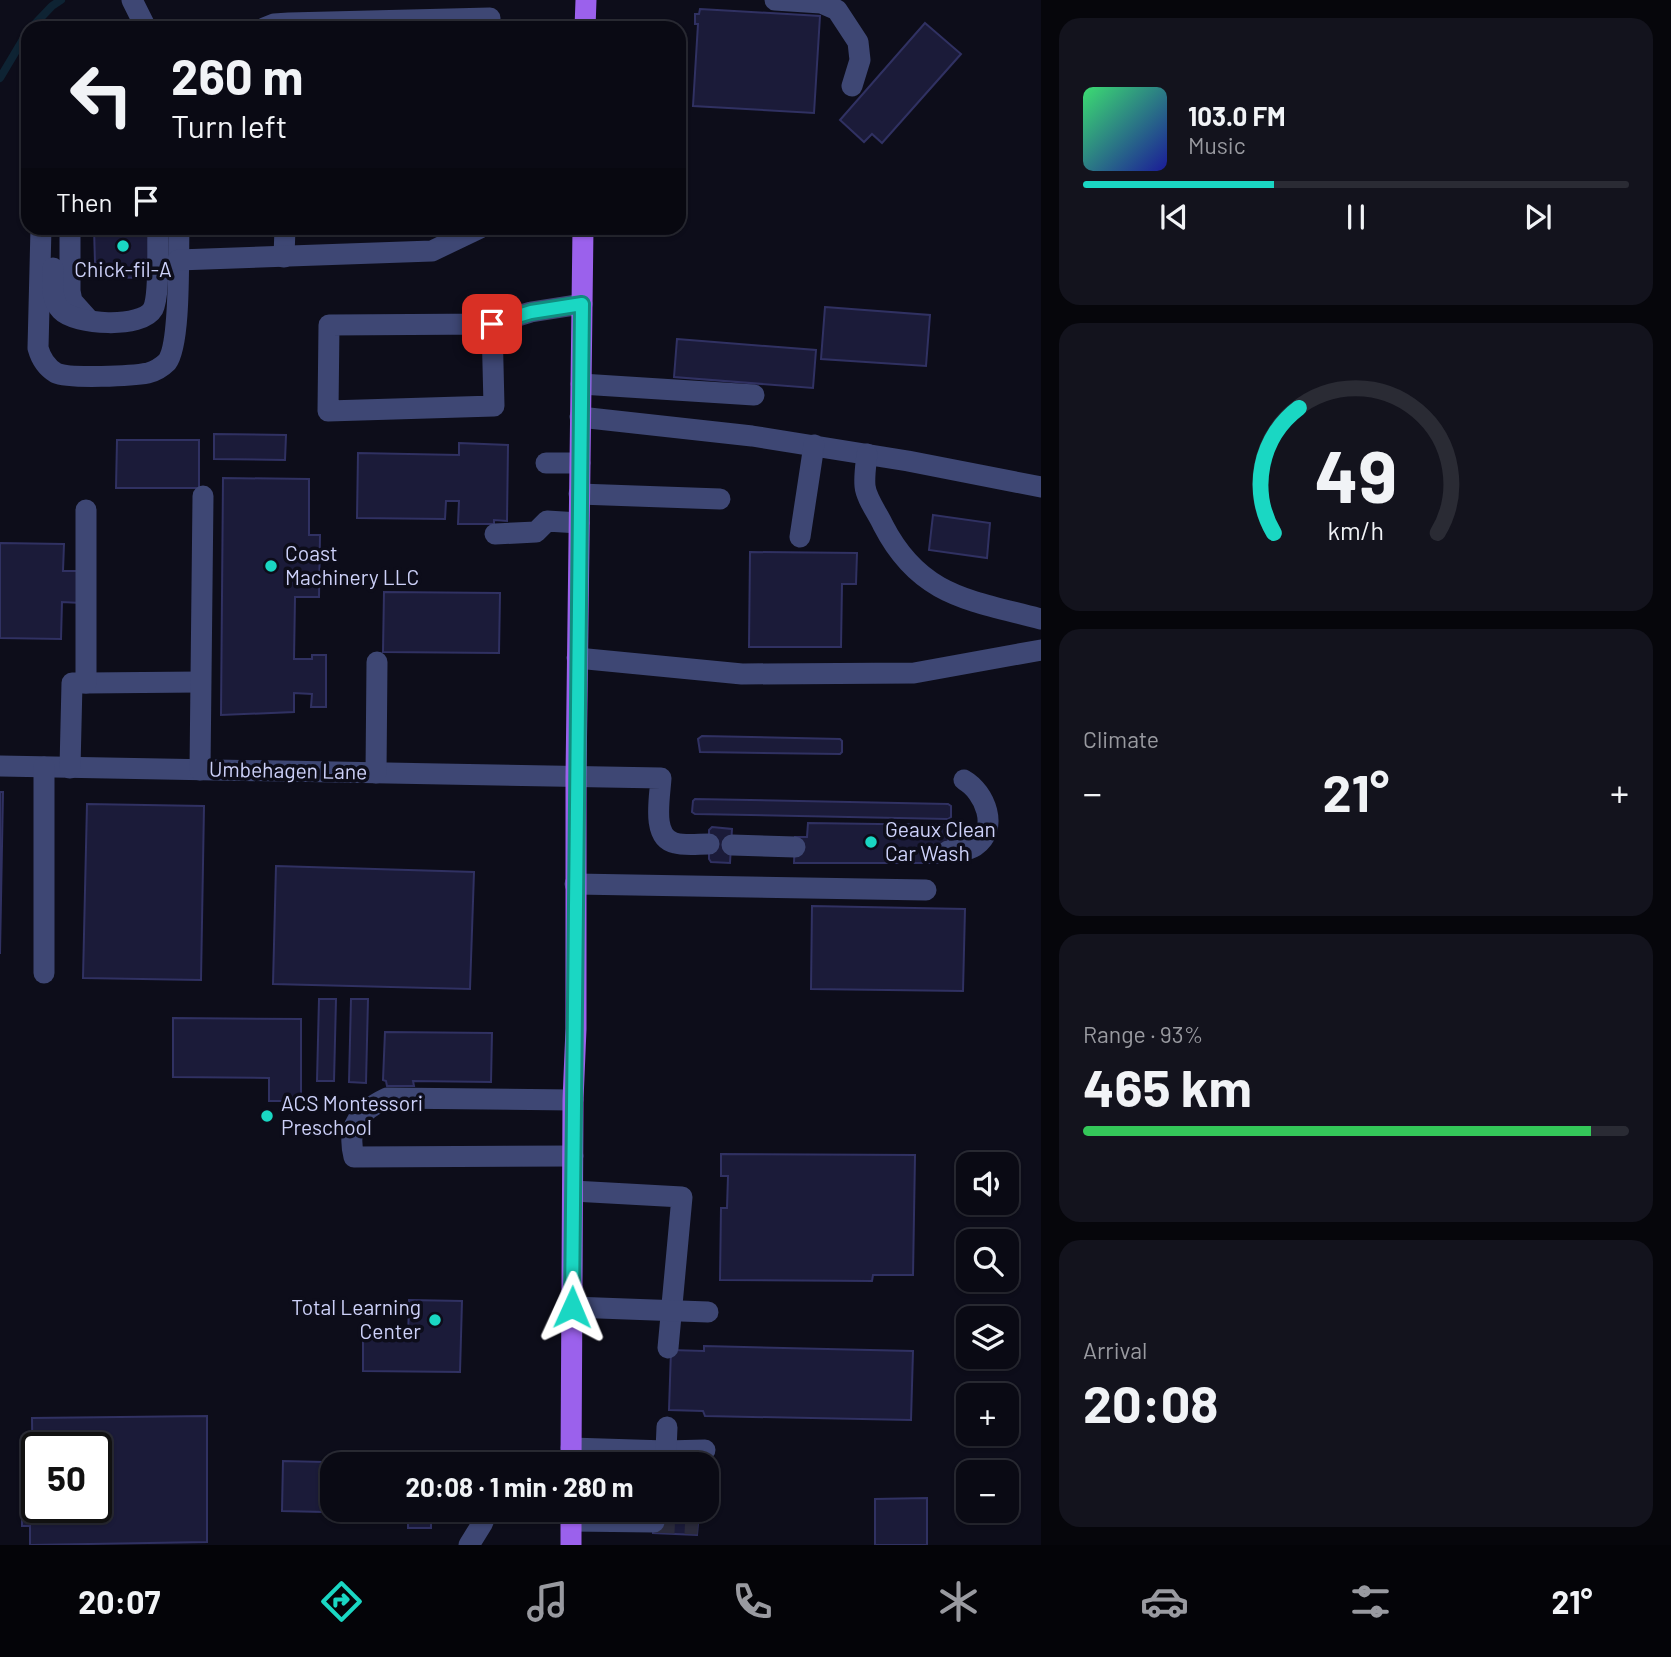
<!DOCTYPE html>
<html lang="en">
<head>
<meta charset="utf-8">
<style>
	body { margin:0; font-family:Barlow,sans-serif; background:#13131d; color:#f1f3f6; height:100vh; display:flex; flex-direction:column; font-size:26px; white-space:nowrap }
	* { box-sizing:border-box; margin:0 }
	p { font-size:23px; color:#999aa0 }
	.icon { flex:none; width:38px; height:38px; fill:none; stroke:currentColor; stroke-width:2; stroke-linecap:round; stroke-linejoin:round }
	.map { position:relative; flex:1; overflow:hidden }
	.side { display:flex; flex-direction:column; gap:18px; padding:18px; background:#06060b; width:630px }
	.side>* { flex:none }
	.hud { position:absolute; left:21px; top:21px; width:665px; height:214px; border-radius:21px; box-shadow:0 2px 5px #0004,0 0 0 2px #2a2b34; background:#0a0a14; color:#f1f3f6; overflow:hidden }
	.tools { position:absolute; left:956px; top:1152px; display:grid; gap:14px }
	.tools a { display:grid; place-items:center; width:63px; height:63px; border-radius:14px; background:#0a0a14; box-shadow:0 2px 5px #0004,0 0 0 2px #2a2b34; font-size:35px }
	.speed { position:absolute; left:21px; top:1432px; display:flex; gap:14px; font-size:35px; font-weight:700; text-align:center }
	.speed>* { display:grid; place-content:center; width:91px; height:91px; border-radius:50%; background:#0a0a14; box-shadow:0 2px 5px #0004,0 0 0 2px #2a2b34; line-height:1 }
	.speed .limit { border:4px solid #111; border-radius:10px; background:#fff; color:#111 }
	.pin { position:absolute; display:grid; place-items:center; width:60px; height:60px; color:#fff; margin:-30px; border-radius:14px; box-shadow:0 4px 10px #0006 }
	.me { position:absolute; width:77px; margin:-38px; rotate:1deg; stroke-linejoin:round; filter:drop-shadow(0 0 5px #0008) }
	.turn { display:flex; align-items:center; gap:24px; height:147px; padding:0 35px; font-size:32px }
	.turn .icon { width:91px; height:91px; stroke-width:2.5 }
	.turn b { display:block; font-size:49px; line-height:60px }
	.then { display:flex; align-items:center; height:66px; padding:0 35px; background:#0003; gap:14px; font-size:26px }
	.big { font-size:52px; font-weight:700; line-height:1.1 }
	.side .card { flex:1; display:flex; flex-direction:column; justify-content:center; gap:10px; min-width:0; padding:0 24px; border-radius:21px; background:#13131d }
	.side .dial { align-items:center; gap:0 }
	.dial svg { height:182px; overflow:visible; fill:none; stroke:#2a2b34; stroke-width:7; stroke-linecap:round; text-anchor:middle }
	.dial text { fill:#f1f3f6; stroke:none }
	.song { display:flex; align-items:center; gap:21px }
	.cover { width:84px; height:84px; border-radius:10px; background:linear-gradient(135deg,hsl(140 70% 55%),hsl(240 70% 35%)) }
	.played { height:7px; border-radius:4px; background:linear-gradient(90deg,#1ad7c3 35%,#2a2b34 35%) }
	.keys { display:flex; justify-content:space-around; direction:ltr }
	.heat { display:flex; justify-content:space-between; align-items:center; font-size:38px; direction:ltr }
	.charge { height:10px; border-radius:5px; background:linear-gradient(90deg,#34c759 93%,#2a2b34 0) }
	.trip { position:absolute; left:320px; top:1452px; width:399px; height:70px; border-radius:21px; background:#0a0a14; box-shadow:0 2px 5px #0004,0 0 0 2px #2a2b34; font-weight:700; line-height:70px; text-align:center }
	.tab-bar { display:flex; height:112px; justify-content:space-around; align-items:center; background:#040408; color:#999aa0 }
	.tab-bar .icon { width:49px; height:49px }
	.tab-bar .on { color:#1ad7c3 }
	.tab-bar b { font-size:32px; color:#f1f3f6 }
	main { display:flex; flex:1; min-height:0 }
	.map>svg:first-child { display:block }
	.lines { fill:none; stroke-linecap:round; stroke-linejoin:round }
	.stream { stroke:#0e2333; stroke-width:8 }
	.building { fill:#1b1b39; stroke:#303162; stroke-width:2; fill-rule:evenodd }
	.minor-tunnel { stroke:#2a2a3b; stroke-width:21; stroke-dasharray:21 10; stroke-linecap:butt }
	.minor { stroke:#3e4774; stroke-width:21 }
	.major { stroke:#9b61ec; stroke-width:21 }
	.route-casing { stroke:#118c7f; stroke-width:18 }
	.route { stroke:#1ad7c3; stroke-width:12 }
	.poi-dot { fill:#1ad7c3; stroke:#0d0d1a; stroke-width:2.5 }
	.labels { text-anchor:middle; stroke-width:7; stroke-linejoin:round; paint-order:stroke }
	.poi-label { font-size:21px; fill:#cdd1f9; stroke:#0d0d1a; text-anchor:start }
	.street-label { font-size:21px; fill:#cdd1f9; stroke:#0d0d1a }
</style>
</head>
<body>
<main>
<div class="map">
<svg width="1041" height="1545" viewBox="0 0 1041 1545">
	<rect width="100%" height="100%" fill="#0d0d1a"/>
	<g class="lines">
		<!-- stream -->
		<g class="stream">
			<path d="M31,28l21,-22 9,-6"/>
			<path d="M0,78l28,-47"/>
		</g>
	</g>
	<!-- building -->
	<g class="building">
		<path d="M700,9l120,7 -6,97 -121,-7 5,-82h-3v-10h4z"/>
		<path d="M925,23l36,31 -79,89 -10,-9 -8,8 -24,-22z"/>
		<path d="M94,228h57l-1,35h-6v15l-42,-1v-14h-7z"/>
		<path d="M825,307l105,8 -4,51 -105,-7z"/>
		<path d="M677,339l139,11 -3,38 -139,-11z"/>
		<path d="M214,434l72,1 -1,25 -71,-1z"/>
		<path d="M117,440h82v48h-83z"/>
		<path d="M459,443l49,2 -1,76 -13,-1v4h-36l1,-23h-13l-1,18 -88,-1 1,-65 101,2z"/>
		<path d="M223,478l86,1v56h11l-1,62h-24l-1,62h18v-4h14v52h-15l1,-13 -18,-1v19l-73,3z"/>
		<path d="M933,515l57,8 -3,35 -58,-8z"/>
		<path d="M0,543l64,1 -1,27h18v32l-19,-1 -1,37 -61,-1z"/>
		<path d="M750,552l107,1 -1,31h-14l-1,63h-92z"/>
		<path d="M384,592l116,1 -1,60 -116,-1z"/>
		<path d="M702,736l138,3 2,2v11l-2,2 -140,-2 -2,-13z"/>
		<path d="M0,792h3l-3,162z"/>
		<path d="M695,799l253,5 3,2v11l-3,2 -253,-5 -3,-2 1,-11z"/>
		<path d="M87,804l117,2 -3,174 -118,-2z"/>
		<path d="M808,823l140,2v38h-154l1,-26h12z"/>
		<path d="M712,827l20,2 -2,34 -19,-1 -2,-3v-29z"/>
		<path d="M276,866l198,6 -4,117 -197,-5z"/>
		<path d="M812,906l153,3 -2,82 -152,-2z"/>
		<path d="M319,999h17l-2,82h-17z"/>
		<path d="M351,999h17l-2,84 -17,-1z"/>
		<path d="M173,1018l128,1v82h-32v-23l-96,-1z"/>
		<path d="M385,1032l107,1 -1,49 -78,-1 1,5h-27l-1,-5 -3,-1z"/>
		<path d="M721,1154l194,1 -2,120h-40l-1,6 -152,-1 1,-72h6l1,-32h-7z"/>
		<path d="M409,1300l53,1 -2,71 -97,-1v-32l45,1z"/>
		<path d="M704,1346l209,5 -2,69 -206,-4 -2,-5 -34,-1 2,-60 33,1z"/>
		<path d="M207,1416v126l-177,3v-19h-8v-24h11l-1,-84zM37,1447h59v60h-59z"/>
		<path d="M409,1451l24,1v13h-101v45h109v6h-10v12h-23v-14l-126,-3 1,-50 126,3z"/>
		<path d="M927,1498v47h-52v-46z"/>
		<path d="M654,1510h45l-2,25 -44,-2z"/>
	</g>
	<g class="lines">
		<!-- minor-tunnel -->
		<path class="minor-tunnel" d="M654,1522l44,2"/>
		<!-- minor -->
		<g class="minor">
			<path d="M132,0l14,28"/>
			<path d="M775,0l46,3 16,7 21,32 2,18 -8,26"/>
			<path d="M264,28l10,-4 15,-1 201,-5 -1,10"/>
			<path d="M41,228l-3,120c3,11 8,19 18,25 13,6 77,3 92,0 7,-2 14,-6 19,-11 14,-18 11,-108 12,-134"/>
			<path d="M70,228v63l2,10 17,19"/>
			<path d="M284,257l1,-29"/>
			<path d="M178,260l254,-9 48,-23"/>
			<path d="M53,268c0,14 -3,31 8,42 14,15 81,19 92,-1 7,-14 4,-63 5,-81"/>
			<path d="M492,324l2,82 -166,5 1,-86 163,-1 39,-12 51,-8"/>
			<path d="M581,384l173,11"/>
			<path d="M580,417l172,19 156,25 133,26"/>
			<path d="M867,454c-1,10 -3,22 -2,32 1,12 13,28 18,39 37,72 87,75 158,94"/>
			<path d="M546,463h34"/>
			<path d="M579,494l141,5"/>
			<path d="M495,534l41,-2 11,-11 32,2"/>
			<path d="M800,537l14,-92"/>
			<path d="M577,658l165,16 172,-1 127,-23"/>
			<path d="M86,683l114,-1"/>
			<path d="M0,766l661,12c-1,19 -10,60 14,65 10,3 23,1 34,1"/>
			<path d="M70,768l2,-85h14v-173"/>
			<path d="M200,770l3,-274"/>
			<path d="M376,773l1,-111"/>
			<path d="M732,845l63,2"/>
			<path d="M948,851c8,0 19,0 27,-5 25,-17 10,-54 -11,-66"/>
			<path d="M575,884l351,6"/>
			<path d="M44,973v-206"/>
			<path d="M573,1156l-219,1c-8,-32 6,-46 33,-59l186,2"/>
			<path d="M573,1191l109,6 -14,151"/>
			<path d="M572,1307l136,5"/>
			<path d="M571,1448l95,3 39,-1"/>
			<path d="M666,1451l1,-24"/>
			<path d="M571,1521l83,1"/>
			<path d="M469,1545l13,-21 6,-14"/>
		</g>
		<!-- major -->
		<g class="major">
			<path d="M585,28l1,-28"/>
			<path d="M571,1465l2,-365 3,-71v-252l7,-549"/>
			<path d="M571,1545v-35"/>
		</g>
	</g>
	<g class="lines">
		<defs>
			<path id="route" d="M492,324l39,-12 51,-8 -10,1003"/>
		</defs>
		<!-- route casing -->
		<use href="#route" class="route-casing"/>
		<!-- route -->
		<use href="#route" class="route"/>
	</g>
	<!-- markers -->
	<g class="poi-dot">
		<circle cx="123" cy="246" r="7"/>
		<circle cx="271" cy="566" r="7"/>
		<circle cx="871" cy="842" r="7"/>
		<circle cx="267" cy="1116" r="7"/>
		<circle cx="435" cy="1320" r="7"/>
	</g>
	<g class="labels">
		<!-- poi labels -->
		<g class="poi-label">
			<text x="123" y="277" text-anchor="middle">Chick-fil-A</text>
			<text x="285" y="561">Coast<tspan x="285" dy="24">Machinery LLC</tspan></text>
			<text x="885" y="837">Geaux Clean<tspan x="885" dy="24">Car Wash</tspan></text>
			<text x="281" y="1111">ACS Montessori<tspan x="281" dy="24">Preschool</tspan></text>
			<text x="421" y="1315" text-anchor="end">Total Learning<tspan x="421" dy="24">Center</tspan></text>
		</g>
		<!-- street labels -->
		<g class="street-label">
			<text transform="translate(288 771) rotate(1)" y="7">Umbehagen Lane</text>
		</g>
	</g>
</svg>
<div class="tools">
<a><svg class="icon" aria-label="sound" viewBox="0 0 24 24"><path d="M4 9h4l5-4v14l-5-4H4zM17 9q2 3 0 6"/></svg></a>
<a><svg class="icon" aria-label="search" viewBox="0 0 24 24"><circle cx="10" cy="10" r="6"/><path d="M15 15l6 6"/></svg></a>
<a><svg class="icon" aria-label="layers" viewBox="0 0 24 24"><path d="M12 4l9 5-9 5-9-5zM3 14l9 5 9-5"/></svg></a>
<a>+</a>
<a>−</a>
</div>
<div class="speed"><div class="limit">50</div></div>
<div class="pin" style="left:492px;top:324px;background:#d93025"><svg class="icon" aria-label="arrive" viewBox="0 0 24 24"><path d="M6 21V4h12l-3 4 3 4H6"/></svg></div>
<svg class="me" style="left:572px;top:1307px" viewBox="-20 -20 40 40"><path d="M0-17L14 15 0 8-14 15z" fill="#1ad7c3" stroke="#fff" stroke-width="4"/></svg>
<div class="trip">20:08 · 1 min · 280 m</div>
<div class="hud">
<div class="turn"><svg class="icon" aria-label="left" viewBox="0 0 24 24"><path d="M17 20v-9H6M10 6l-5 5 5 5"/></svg><div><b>260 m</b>Turn left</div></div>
<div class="then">Then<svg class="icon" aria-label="arrive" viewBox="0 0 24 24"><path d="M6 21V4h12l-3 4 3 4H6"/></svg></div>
</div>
</div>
<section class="side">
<div class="card">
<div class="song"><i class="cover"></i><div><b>103.0 FM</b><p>Music</p></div></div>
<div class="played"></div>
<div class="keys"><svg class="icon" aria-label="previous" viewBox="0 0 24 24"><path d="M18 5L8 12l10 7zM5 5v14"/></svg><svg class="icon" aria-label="pause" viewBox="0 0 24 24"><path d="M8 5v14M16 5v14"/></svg><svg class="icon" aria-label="next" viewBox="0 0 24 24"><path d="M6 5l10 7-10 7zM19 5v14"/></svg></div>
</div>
<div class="card dial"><svg viewBox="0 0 100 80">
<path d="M14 69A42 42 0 1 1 86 69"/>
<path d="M14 69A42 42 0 0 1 25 14" stroke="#1ad7c3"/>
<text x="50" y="56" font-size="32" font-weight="700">49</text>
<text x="50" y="72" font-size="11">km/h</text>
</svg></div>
<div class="card"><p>Climate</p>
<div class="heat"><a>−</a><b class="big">21°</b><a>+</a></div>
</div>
<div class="card"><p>Range · 93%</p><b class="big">465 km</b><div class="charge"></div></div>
<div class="card"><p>Arrival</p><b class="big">20:08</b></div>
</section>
</main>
<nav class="tab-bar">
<b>20:07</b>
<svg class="icon on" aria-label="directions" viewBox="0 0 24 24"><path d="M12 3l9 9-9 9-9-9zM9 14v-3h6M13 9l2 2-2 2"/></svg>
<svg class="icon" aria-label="music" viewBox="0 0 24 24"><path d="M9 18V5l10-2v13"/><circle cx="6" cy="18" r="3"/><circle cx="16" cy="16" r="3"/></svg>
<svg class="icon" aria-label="phone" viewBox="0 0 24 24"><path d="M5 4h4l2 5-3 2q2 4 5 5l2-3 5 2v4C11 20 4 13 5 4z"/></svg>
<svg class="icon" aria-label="climate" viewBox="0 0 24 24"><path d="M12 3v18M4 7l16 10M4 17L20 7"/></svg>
<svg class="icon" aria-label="car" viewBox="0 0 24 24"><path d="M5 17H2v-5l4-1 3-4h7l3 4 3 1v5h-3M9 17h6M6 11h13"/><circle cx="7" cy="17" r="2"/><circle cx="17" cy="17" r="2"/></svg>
<svg class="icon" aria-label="filters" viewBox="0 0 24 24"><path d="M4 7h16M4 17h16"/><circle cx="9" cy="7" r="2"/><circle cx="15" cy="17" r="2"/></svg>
<b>21°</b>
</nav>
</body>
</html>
